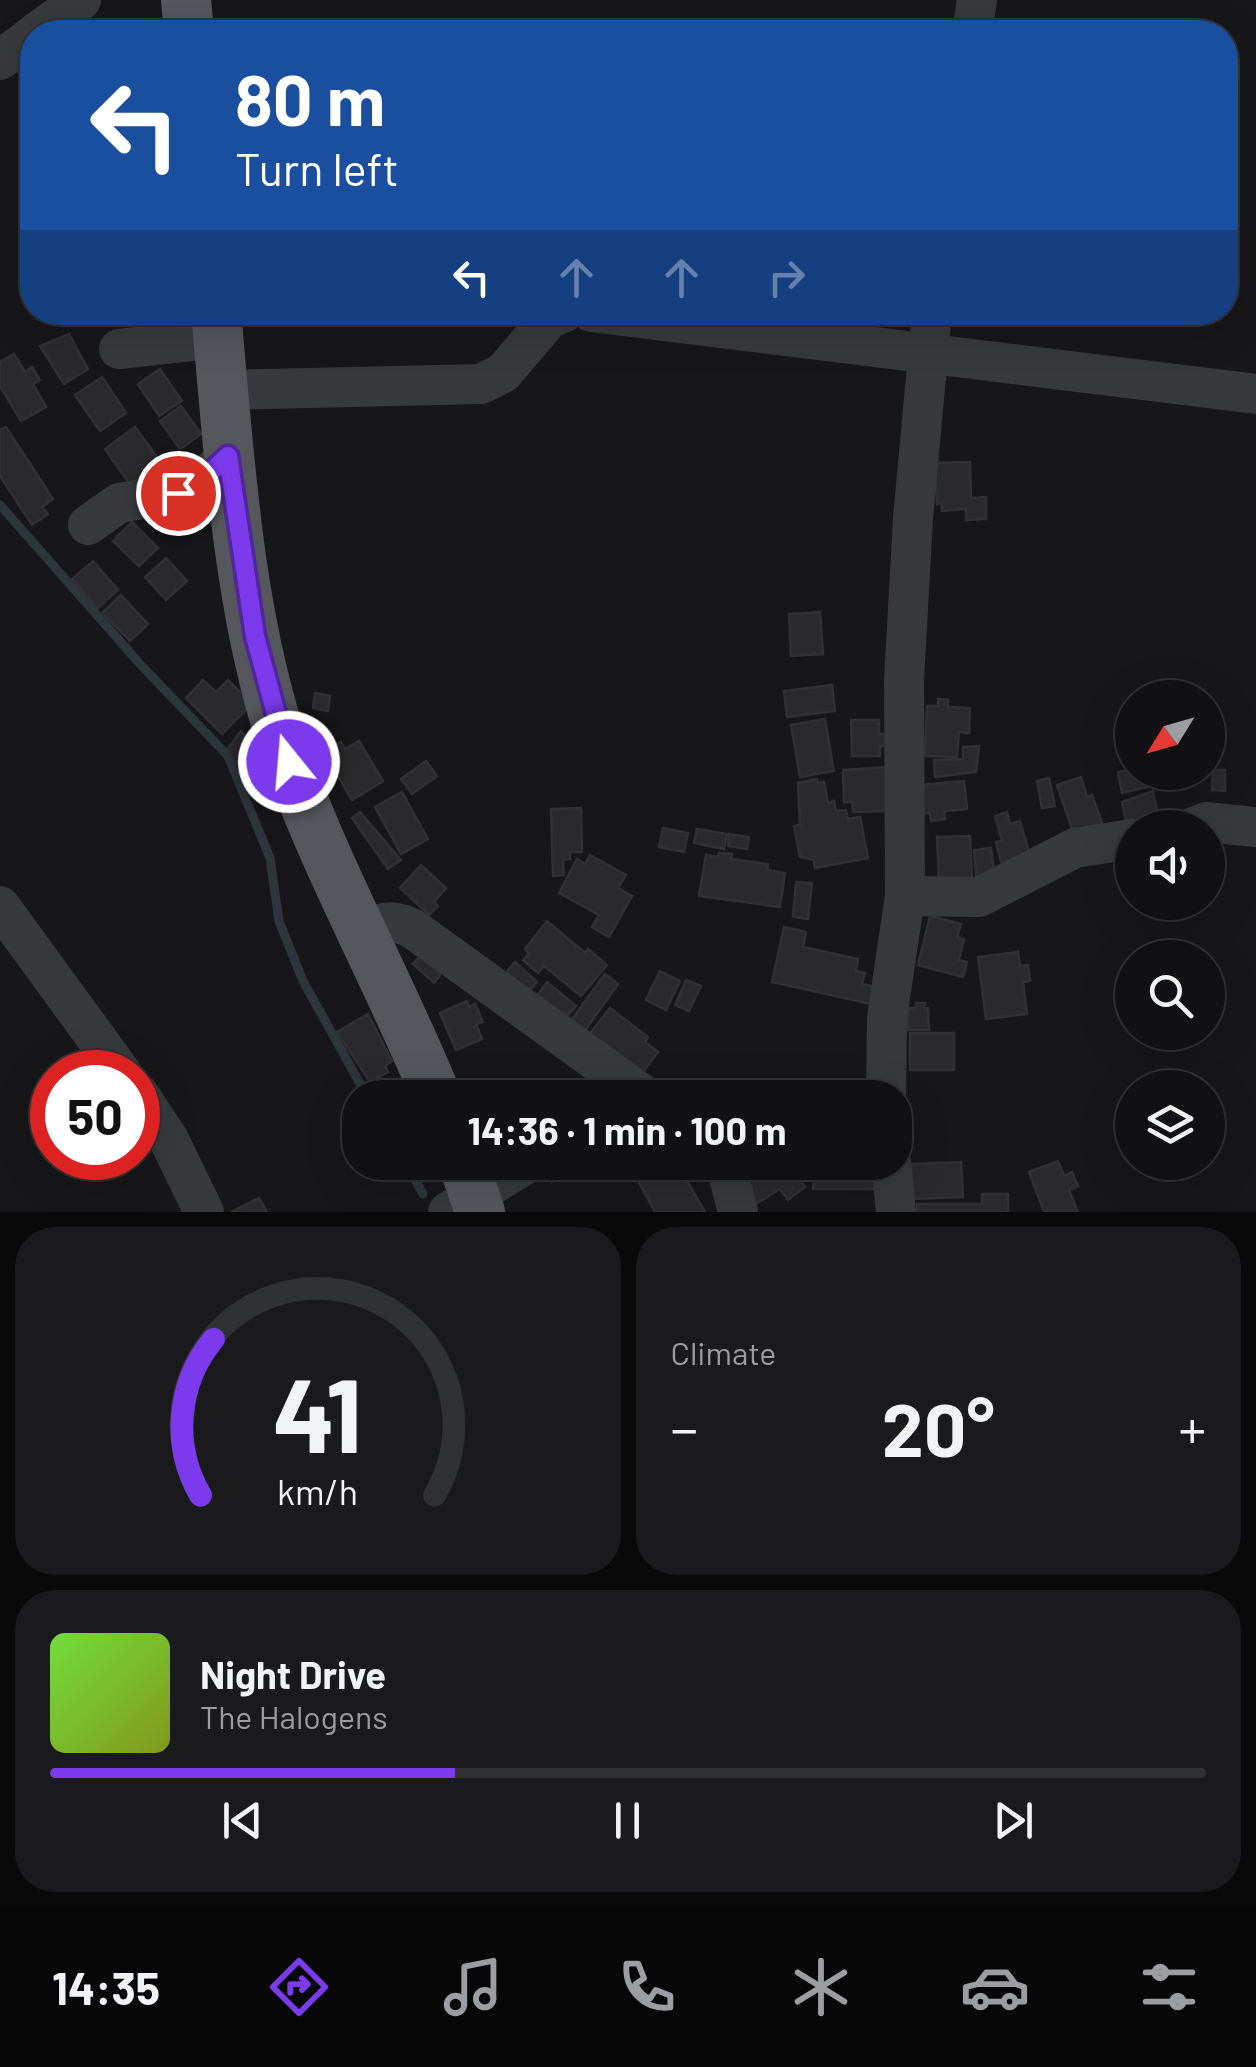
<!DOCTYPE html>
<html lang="en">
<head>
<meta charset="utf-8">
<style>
	body { margin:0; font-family:Barlow,sans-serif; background:#1a1a1c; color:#f1f3f6; height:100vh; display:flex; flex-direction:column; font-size:38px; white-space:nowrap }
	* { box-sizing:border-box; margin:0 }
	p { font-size:32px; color:#9c9da0 }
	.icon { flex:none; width:55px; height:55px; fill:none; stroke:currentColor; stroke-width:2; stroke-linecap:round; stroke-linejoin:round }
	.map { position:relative; height:1212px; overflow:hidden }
	.details { display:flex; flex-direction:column; gap:15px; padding:15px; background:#09090a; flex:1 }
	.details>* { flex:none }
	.guide { position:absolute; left:20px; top:20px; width:1218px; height:305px; border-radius:40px; box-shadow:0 10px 40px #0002,0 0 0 2px #303133; background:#1a4fa0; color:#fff; overflow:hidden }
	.needle { width:65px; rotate:233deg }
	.controls { position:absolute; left:1115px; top:680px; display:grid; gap:20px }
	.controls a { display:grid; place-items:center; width:110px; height:110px; border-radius:50%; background:#111113; box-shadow:0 10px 40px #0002,0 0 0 2px #303133; font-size:50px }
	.speed { position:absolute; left:30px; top:1050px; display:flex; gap:20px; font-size:50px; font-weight:700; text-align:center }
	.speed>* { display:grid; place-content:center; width:130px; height:130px; border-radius:50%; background:#111113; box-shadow:0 10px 40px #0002,0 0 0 2px #303133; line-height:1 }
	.speed .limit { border:15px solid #d22; background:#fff; color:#111 }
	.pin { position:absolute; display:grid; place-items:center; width:85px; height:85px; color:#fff; margin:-42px; border:5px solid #fff; border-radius:50%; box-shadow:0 2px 10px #0007 }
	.me { position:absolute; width:110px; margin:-55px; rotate:343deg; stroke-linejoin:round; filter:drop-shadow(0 0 8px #0008) }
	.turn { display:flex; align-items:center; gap:35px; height:210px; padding:0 50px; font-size:45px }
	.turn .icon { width:130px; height:130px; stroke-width:2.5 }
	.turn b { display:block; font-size:70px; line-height:85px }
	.lanes { display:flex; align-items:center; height:95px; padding:0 50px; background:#0003; justify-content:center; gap:50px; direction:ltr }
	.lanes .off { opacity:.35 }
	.big { font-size:75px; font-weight:700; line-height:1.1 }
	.details .tile { flex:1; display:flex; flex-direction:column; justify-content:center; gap:15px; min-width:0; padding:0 35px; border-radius:40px; background:#1a1a1c }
	.details .dial { align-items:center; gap:0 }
	.dial svg { height:260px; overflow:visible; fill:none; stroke:#303133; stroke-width:7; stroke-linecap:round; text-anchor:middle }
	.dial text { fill:#f1f3f6; stroke:none }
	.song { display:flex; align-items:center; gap:30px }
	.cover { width:120px; height:120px; border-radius:15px; background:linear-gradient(135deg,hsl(100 70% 55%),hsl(70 70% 35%)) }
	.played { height:10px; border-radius:5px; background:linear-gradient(90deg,#7c3aed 35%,#303133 35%) }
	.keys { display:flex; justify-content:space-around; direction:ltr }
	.heat { display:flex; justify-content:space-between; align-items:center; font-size:55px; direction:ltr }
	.details .tiles { flex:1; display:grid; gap:15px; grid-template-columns:1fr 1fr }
	.tile:last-child { grid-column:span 2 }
	.trip { position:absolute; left:342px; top:1080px; width:570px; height:100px; border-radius:40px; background:#111113; box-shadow:0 10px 40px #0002,0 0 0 2px #303133; font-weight:700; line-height:100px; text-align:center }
	.dock { display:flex; height:160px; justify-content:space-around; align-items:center; background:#070708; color:#9c9da0 }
	.dock .icon { width:70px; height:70px }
	.dock .current { color:#7c3aed }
	.dock b { font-size:45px; color:#f1f3f6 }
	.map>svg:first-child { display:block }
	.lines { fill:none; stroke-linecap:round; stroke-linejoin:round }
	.stream { stroke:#2e363c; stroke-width:9 }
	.building { fill:#2a2a2d; stroke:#313134; stroke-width:2.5 }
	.minor { stroke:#38393d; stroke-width:40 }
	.major { stroke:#55575c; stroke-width:50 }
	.route-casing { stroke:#51269a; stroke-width:25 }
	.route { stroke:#7c3aed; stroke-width:18 }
</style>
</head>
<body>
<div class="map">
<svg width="1256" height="1212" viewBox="0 0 1256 1212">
	<rect width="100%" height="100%" fill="#171719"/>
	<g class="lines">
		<!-- stream -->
		<g class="stream">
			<path d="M0,505l140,159 88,92 42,102 9,63 24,60 65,117"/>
			<path d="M405,1162l18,32"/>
		</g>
	</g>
	<!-- building -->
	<g class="building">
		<path d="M121,312h30l1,10 -29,4z"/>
		<path d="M69,334l19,35 -24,15 -24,-38z"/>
		<path d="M14,354l11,18 7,-5 8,13 -7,4 13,23 -25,14 -21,-35v-24z"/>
		<path d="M160,369l22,32 -23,15 -21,-32z"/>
		<path d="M102,377l24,36 -26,18 -25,-36z"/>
		<path d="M181,406l20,28 -21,15 -20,-28z"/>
		<path d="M6,427l47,72 -11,8 6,7 -16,11 -32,-49v-46z"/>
		<path d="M135,427l28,38 -31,22 -27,-38z"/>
		<path d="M970,462l1,36 15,-1v22l-20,1v-11l-24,2v-8l-5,1 -2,-41z"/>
		<path d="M132,522l26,26 -19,18 -26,-25z"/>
		<path d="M166,558l21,23 -21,19 -21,-23z"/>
		<path d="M93,561l25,29 -20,18 -26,-29z"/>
		<path d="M121,595l27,29 -18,17 -28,-28z"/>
		<path d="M820,612l3,42 -32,2 -2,-42z"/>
		<path d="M203,680l13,12 12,-12 24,24 -30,30 -36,-36z"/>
		<path d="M832,685l3,26 -48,6 -3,-26z"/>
		<path d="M315,693l15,3 -2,15 -15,-3z"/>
		<path d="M938,699l10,1v7l22,1 -1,25 -10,-1 -2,25 -32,-1 2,-50h11z"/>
		<path d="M825,719l9,52 -34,6 -9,-52z"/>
		<path d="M851,720h28v14h10v12h-9v10h-28z"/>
		<path d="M241,731l19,23 -18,15 -15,-19z"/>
		<path d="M359,741l24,40 -31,19 -28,-47 17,-11 4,7z"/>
		<path d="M979,746l-3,26 -41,5 -1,-17 29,-1v-12z"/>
		<path d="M426,761l11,15 -25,18 -11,-15z"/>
		<path d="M887,767l1,44 -35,1 -1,-10h-8l-1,-32z"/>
		<path d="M1132,769v3h12l3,15 -25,6 -4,-21z"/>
		<path d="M1213,770h12v21l-13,-1z"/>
		<path d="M1081,777l6,20 5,-2 12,33 -29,10 -18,-53z"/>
		<path d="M1049,778l6,28 -13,2 -5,-27z"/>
		<path d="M817,779l1,4 6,-1 4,21 6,-2 2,10 10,-1 2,9 12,-2 8,41 -53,10 -1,-8 -14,-3 -6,-31 6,-1 -2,-42z"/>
		<path d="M964,781l3,28 -23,2 1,8 -14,2 -1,-8h-7l-3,-28z"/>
		<path d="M1153,791l6,29 -26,5 -1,-6 -6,2 -4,-19z"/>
		<path d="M402,792l26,47 -27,15 -26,-47z"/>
		<path d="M581,808l1,44h-12v7l-7,1 1,15 -11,1 -2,-67z"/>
		<path d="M360,812l41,48 -13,9 -36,-51z"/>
		<path d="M1007,812l3,12 10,-3 12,41h-31l-5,-20 6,-1 -7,-25z"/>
		<path d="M663,828l25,5 -4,19 -25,-5z"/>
		<path d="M697,829l30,5 -3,15 -30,-6z"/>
		<path d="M729,834l20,3 -2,12 -19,-3z"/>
		<path d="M970,836l2,43 -33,2 -2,-44z"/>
		<path d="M991,848l4,33 -18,2 -3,-33z"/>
		<path d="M719,853l13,1 -1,5 37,5 -1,6 18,3 -5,34 -81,-11 7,-41 12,2z"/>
		<path d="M590,855l36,20 -8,13 14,8 -23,41 -17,-10 7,-12 -40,-22 18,-34 8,5z"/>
		<path d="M421,865l25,23 -12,14 4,4 -9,9 -29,-27z"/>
		<path d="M796,882l16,1 -4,36 -15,-2z"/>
		<path d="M930,916l31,8 -4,13 7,2 -5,21 8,2 -4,15 -45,-12z"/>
		<path d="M547,921l38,32 3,-4 19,16 -26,31 -37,-30 -6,7 -15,-13 6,-7 -4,-4z"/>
		<path d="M784,927l22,5 -3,15 55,12 -2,12 9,2 -3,11 10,2 4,19 -104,-23z"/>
		<path d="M1018,952l2,14 8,-1 2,16 -7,1 4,32 -41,5 -8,-62z"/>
		<path d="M421,955l20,19 -7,9 -21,-19z"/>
		<path d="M515,962l22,20 -10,11 -22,-19z"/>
		<path d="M660,971l20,10 -14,29 -20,-10z"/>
		<path d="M605,974l13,10 -37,52 -14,-10z"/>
		<path d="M686,980l15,6 -12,25 -14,-6z"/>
		<path d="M547,982l29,24 -12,14 -28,-23z"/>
		<path d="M467,1001l2,6 6,-3 8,18 -7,2 6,15 -26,11 -16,-37z"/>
		<path d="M916,1003h9l-1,5h4l1,22h-21v-22h8z"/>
		<path d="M610,1008l38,29 -3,5 13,10 -18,24 -52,-40z"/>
		<path d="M368,1014l24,47 -7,5 3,6 -18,10 -33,-50z"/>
		<rect x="910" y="1033" width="44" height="37"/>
		<path d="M1058,1161l6,15 8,-4 6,14 -9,4 9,22h-34l-15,-40z"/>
		<path d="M556,1162h27l2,3 -33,17 -7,-13z"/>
		<path d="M628,1162h48l29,50h-50z"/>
		<path d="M737,1162h47l3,4 -6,5 5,7 8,-6 11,15 -17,13 -8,-11 -24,15z"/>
		<path d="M816,1162h65l1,27h-69z"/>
		<path d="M961,1162l2,35 -50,2 -2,-35z"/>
		<path d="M982,1194h26v18h-91v-8h65z"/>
		<path d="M259,1198l8,14h-36z"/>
	</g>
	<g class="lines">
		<!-- minor -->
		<g class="minor">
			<path d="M37,32l44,-32"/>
			<path d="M972,32l5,-32"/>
			<path d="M0,60l32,-24"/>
			<path d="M591,312l665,82"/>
			<path d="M119,349l99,-11"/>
			<path d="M223,390l258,-6 22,-11 46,-54 16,-7"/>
			<path d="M88,525l31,-22 59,-10 23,-12 27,-25"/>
			<path d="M1191,828l15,-6 50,5"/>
			<path d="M905,896l74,1 96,-49 57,-9"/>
			<path d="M0,906l121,166"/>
			<path d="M363,930c20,-9 31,-11 50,-1l233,168"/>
			<path d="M138,1093l30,45 36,74"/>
			<path d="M886,1098l1,-80 18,-122 -1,-215 9,-163 19,-206"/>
			<path d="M725,1162l13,50"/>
			<path d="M891,1162l5,50"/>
			<path d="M448,1212l81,-50"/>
		</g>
		<!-- major -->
		<g class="major">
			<path d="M186,0l3,32"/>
			<path d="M216,312c14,151 22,308 73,451 41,114 102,222 148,335"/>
			<path d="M463,1162l17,50"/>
		</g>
	</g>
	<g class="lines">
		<defs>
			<path id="route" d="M178,493l23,-12 27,-25 27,180 34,126"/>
		</defs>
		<!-- route casing -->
		<use href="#route" class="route-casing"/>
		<!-- route -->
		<use href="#route" class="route"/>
	</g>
</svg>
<div class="controls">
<a><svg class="needle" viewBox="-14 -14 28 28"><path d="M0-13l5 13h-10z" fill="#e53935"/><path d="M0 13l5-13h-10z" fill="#9c9da0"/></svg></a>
<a><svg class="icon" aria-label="sound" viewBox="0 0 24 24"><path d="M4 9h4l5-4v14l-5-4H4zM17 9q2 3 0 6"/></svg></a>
<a><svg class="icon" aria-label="search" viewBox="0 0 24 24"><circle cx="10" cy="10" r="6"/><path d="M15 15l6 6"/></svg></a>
<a><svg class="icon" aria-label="layers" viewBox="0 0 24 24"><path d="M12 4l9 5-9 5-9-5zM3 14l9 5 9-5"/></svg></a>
</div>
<div class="speed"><div class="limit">50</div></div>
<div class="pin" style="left:178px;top:493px;background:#d93025"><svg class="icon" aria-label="arrive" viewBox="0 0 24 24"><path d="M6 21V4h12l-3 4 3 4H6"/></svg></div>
<svg class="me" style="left:289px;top:762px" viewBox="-20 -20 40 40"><circle r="17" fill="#7c3aed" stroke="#fff" stroke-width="3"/><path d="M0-11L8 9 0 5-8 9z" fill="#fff"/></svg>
<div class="trip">14:36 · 1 min · 100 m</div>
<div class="guide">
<div class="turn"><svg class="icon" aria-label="left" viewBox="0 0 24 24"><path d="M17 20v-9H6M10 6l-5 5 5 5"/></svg><div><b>80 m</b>Turn left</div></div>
<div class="lanes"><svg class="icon" aria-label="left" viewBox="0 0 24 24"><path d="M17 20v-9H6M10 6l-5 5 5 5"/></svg><svg class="icon off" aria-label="ahead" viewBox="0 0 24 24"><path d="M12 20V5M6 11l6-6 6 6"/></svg><svg class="icon off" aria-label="ahead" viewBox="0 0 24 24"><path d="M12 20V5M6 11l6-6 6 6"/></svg><svg class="icon off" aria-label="right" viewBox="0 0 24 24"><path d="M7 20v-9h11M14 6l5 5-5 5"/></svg></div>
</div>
</div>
<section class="details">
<div class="tiles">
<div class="tile dial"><svg viewBox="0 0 100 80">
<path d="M14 69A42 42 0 1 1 86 69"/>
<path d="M14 69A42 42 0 0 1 18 21" stroke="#7c3aed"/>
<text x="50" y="56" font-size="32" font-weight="700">41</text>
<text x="50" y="72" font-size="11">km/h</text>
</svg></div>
<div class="tile"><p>Climate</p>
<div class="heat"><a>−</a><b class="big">20°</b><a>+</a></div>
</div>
<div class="tile">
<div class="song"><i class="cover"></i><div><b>Night Drive</b><p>The Halogens</p></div></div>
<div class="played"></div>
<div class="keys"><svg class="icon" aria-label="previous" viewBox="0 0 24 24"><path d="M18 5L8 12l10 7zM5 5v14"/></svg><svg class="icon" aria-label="pause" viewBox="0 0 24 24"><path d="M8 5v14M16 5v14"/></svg><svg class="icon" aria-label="next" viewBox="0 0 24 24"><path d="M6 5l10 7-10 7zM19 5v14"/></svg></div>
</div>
</div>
</section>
<nav class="dock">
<b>14:35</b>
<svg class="icon current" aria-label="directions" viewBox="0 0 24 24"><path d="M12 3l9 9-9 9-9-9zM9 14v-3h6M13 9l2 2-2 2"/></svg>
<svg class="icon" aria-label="music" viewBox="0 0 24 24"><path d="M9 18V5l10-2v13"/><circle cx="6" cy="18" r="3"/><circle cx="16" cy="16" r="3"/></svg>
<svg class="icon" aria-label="phone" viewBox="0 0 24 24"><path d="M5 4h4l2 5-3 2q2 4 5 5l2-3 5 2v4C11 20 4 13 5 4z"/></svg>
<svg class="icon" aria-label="climate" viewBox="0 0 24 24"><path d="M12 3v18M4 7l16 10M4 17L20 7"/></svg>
<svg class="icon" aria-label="car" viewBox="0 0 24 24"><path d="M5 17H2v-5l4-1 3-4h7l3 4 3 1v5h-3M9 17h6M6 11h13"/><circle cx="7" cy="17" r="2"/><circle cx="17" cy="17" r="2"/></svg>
<svg class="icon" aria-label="filters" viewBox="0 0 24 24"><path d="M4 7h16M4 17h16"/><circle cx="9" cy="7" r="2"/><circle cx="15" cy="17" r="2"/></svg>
</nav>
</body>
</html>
